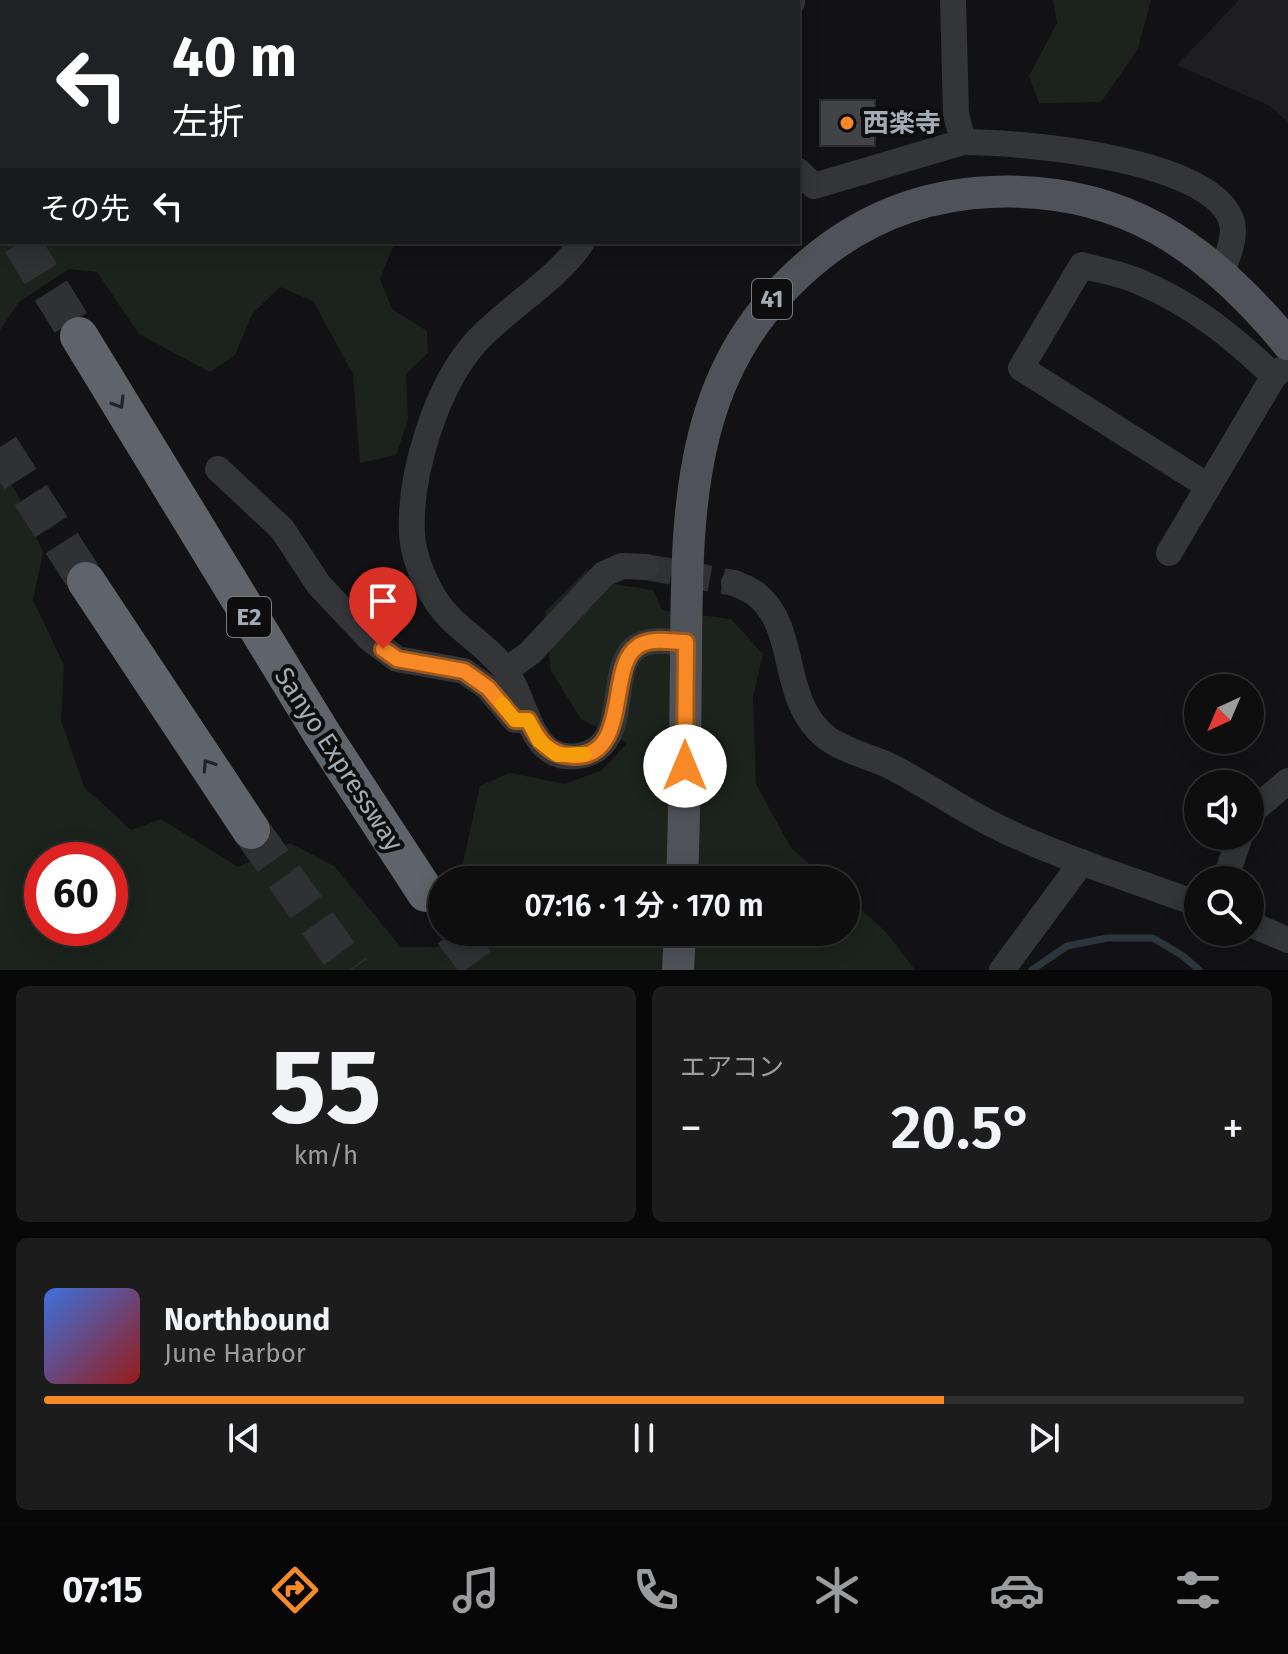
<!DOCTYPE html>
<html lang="ja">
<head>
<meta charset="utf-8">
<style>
	body { margin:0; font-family:"Fira Sans","Noto Sans JP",sans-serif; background:#1c1c1d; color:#f1f3f6; height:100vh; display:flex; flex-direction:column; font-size:30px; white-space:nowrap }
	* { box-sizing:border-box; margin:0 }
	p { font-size:26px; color:#9b9c9e }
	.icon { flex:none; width:44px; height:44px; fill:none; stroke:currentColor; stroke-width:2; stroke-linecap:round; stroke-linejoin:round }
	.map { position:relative; height:970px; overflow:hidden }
	.panel { display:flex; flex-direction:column; gap:16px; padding:16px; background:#080808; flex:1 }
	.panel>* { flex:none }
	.top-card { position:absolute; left:0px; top:0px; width:800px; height:244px; box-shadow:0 4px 20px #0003,0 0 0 2px #2e2e2f; background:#202124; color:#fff; overflow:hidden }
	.needle { width:52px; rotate:224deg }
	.tools { position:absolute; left:1184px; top:674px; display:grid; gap:16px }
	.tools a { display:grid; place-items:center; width:80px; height:80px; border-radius:50%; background:#0e0e0f; box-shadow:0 4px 20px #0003,0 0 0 2px #2e2e2f; font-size:40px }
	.speed { position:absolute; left:24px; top:842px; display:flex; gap:16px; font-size:40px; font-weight:700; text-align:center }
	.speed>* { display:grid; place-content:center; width:104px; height:104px; border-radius:50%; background:#0e0e0f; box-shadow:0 4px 20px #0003,0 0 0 2px #2e2e2f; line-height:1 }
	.speed .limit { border:12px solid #d22; background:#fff; color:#111 }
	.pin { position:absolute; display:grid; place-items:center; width:68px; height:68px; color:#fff; margin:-82px -34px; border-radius:50% 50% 50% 0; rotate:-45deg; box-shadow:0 0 8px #0007 }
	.pin .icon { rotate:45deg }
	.me { position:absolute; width:88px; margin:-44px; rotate:0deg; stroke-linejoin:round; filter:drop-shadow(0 0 6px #0008) }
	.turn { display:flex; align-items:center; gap:28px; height:168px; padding:0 40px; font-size:36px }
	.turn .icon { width:104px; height:104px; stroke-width:2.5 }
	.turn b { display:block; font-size:56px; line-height:68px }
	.then { display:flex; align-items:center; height:76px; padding:0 40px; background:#0003; gap:16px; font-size:30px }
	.big { font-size:60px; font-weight:600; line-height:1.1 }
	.panel .card { flex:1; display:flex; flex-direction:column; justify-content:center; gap:12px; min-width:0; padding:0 28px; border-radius:12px; background:#1c1c1d }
	.panel .dial { align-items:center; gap:0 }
	.dial b { font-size:104px; line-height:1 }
	.song { display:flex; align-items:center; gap:24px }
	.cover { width:96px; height:96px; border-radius:12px; background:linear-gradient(135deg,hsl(220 70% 55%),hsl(0 70% 35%)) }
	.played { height:8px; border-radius:4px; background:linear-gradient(90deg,#f78926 75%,#2e2e2f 75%) }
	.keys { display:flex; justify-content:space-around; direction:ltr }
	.heat { display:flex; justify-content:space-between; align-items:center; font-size:44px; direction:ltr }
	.panel .tiles { flex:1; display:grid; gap:16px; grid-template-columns:1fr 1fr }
	.card:last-child { grid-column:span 2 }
	.trip { position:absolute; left:428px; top:866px; width:432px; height:80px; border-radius:40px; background:#0e0e0f; box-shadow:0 4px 20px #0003,0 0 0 2px #2e2e2f; font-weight:600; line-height:80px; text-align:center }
	.tabs { display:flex; height:128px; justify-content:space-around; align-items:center; background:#060606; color:#9b9c9e }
	.tabs .icon { width:56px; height:56px }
	.tabs .selected { color:#f78926 }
	.tabs b { font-size:36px; color:#f1f3f6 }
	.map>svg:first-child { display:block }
	.built { fill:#1e1e21 }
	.green { fill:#1c231c; fill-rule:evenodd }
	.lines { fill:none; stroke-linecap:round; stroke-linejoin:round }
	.stream { stroke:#2a3639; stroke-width:7 }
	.building { fill:#414347; stroke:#2c2c30; stroke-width:2 }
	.minor-tunnel { stroke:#2f3134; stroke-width:26; stroke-dasharray:26 13; stroke-linecap:butt }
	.highway-tunnel { stroke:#2f3134; stroke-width:38; stroke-dasharray:38 19; stroke-linecap:butt }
	.path { stroke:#393c40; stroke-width:4; stroke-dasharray:4 6; stroke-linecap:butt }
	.minor { stroke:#333539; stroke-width:26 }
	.major { stroke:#4f5258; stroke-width:32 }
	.highway { stroke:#5f646a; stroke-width:38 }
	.oneway { stroke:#222325 }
	.route-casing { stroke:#a15919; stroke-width:20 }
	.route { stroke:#f78926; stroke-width:14 }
	.slow { stroke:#f59e0b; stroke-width:14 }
	.poi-dot { fill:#f78926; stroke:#0d0d0e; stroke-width:3 }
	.labels { text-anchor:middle; stroke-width:8; stroke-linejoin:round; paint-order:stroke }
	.shield { fill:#0d0d0e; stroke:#767c83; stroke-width:2 }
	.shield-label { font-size:24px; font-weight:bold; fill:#a3acb5 }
	.poi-label { font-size:26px; font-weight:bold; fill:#a3acb5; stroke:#0d0d0e; text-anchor:start }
	.street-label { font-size:26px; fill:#a3acb5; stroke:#0d0d0e }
</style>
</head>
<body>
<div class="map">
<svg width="1288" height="970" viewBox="0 0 1288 970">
	<rect width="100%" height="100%" fill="#121214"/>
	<!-- built -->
	<path class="built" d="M1239,0h49v122l-18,-16 -93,-41z"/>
	<!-- green -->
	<g class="green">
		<path d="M0,0h547l-545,2v240h393l-15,37 12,30 35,22 1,22 -22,21 2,46 -12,35 -36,8 -7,-89 -40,-73 -33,-14 -28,27 -17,41 -25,17 -71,-38 -42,-62 -28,-3 -50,33 -19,28z"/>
		<path d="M1053,0h98l-13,49 -37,53 -62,1 -10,-27 28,-53z"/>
		<path d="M0,469l16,22 27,61 -10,48 31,65 -3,55 23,67 47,43 30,-11 77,48 52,-24 44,23 67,81h36l17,-15h392v-36l40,36 29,38h-915zM42,860h68v68h-68z"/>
		<path d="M587,570l26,14 40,6 9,20 69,9 32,35 -10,43 3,87 35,64 37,32h-358l-7,-17 17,-77 30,-13 55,11 37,-14 25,-27 -46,-24 -30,-48 -6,-59z"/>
	</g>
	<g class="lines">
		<!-- stream -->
		<g class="stream">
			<path d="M572,0v2"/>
			<path d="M1032,970l35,-24 40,-8h46l30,18 16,14"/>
		</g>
	</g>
	<!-- building -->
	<rect class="building" x="820" y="100" width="55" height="46"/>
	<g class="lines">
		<!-- minor-tunnel -->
		<path class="minor-tunnel" d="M646,567l88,16"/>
		<!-- highway-tunnel -->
		<g class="highway-tunnel">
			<path d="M0,208l2,3"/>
			<path d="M21,242l58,94"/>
			<path d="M0,447l86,134"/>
			<path d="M251,830l100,140"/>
			<path d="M453,932l28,38"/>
		</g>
		<!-- path -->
		<path class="path" d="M182,0l1,2"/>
		<!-- minor -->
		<g class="minor">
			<path d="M557,0l2,2"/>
			<path d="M593,0l1,2"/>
			<path d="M792,0v2"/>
			<path d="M963,142c56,0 253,16 269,81 4,15 -5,35 -10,48"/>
			<path d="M798,171l16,15 149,-44 -7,-28 -3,-114"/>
			<path d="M582,242c-24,37 -74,65 -106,100 -40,44 -67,133 -64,192 1,22 13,50 25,68 18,27 52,44 69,69 21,29 23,92 72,85 57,-8 26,-90 60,-110 14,-8 32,-4 48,-4"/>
			<path d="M218,469l64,60 37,56 51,54 27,20 67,12 24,17 27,32h11"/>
			<path d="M1208,486l-187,-118 61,-103c20,6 42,9 60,18 52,22 92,55 132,93"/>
			<path d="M1169,553l105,-177 11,-9"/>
			<path d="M734,583c7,3 16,6 22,11 44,35 22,106 71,144 18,13 41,18 61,27 42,21 79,49 122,68 61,28 126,48 188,71"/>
			<path d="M506,670l24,-17 74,-79 18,-8 24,1"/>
			<path d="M1250,813l38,-32"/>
			<path d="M1225,880l15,-44"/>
			<path d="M1250,924l38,16"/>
			<path d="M1002,970l80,-108"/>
		</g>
		<!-- major -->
		<g class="major">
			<path d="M682,880c3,-72 3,-145 4,-217 1,-157 -1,-300 133,-407 50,-40 107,-61 171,-64 132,-6 217,54 298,152"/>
			<path d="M678,970l2,-38"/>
		</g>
		<!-- highway -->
		<g class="highway">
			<path d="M79,336l243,398 104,159"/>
			<path d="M86,581l165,249"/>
		</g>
	</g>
	<!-- one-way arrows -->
	<defs><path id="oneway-chevron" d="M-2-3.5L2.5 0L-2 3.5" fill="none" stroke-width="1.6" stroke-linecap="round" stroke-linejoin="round" transform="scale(2)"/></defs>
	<g class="oneway">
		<use href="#oneway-chevron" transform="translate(119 403) rotate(59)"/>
		<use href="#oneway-chevron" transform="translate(208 765) rotate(-123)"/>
	</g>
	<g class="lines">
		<defs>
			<path id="route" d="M383,649l14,10 67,12 24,17 27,32h13c11,21 20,35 45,36 58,2 34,-89 64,-109 13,-10 34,-5 49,-5l-1,124"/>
		</defs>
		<!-- route casing -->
		<use href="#route" class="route-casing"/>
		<!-- route -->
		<use href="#route" class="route"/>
		<!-- slow -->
		<path class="slow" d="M502,704l13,16h13l11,21 18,14 28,-1"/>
	</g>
	<!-- markers -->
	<circle class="poi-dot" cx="847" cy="123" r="8"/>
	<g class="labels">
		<!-- shield labels -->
		<g class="shield">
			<rect x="752" y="279" width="40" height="40" rx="6"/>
			<rect x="227" y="597" width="44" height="40" rx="6"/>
		</g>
		<g class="shield-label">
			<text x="772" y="307">41</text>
			<text x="249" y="625">E2</text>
		</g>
		<!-- poi labels -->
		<g class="poi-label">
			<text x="863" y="132">西楽寺</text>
		</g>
		<!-- street labels -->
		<g class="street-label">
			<text transform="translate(339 759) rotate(57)" y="9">Sanyo Expressway</text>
		</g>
	</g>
</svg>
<div class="tools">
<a><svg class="needle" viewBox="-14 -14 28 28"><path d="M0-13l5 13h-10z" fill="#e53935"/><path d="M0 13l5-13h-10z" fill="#9b9c9e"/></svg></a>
<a><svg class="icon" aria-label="sound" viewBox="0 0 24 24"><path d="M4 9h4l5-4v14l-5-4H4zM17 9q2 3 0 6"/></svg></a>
<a><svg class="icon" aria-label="search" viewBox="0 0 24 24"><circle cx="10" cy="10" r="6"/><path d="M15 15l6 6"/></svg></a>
</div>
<div class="speed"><div class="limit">60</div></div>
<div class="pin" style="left:383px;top:649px;background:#d93025"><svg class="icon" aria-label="arrive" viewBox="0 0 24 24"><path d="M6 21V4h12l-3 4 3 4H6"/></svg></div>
<svg class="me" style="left:685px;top:766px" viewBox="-20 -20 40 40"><circle r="19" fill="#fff"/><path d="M0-13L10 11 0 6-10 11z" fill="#f78926"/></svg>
<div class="trip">07:16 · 1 分 · 170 m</div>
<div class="top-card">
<div class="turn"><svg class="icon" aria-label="left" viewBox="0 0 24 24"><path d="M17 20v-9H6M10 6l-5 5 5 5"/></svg><div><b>40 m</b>左折</div></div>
<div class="then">その先<svg class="icon" aria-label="left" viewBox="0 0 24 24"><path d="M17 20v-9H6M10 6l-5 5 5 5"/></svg></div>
</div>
</div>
<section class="panel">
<div class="tiles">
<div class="card dial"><b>55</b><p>km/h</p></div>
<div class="card"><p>エアコン</p>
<div class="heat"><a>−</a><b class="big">20.5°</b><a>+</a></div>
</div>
<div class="card">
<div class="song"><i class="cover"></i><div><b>Northbound</b><p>June Harbor</p></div></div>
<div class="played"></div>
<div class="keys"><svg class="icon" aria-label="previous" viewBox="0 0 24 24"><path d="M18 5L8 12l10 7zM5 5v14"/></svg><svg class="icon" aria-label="pause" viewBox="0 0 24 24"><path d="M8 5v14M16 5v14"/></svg><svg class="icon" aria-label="next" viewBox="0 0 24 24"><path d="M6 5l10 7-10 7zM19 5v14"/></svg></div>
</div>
</div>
</section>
<nav class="tabs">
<b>07:15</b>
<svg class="icon selected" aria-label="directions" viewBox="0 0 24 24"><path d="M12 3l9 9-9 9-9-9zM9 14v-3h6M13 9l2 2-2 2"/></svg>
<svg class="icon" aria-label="music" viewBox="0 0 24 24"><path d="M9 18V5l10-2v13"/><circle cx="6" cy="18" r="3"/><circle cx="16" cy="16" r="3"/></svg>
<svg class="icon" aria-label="phone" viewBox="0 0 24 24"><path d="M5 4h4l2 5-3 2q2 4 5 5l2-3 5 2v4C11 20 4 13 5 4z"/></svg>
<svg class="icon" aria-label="climate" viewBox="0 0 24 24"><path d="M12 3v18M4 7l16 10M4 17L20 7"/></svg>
<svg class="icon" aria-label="car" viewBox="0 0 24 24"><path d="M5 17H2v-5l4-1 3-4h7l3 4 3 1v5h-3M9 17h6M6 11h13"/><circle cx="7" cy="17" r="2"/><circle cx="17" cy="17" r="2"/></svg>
<svg class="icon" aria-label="filters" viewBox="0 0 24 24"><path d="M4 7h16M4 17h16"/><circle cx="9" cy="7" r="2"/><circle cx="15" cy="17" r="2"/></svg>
</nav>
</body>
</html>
